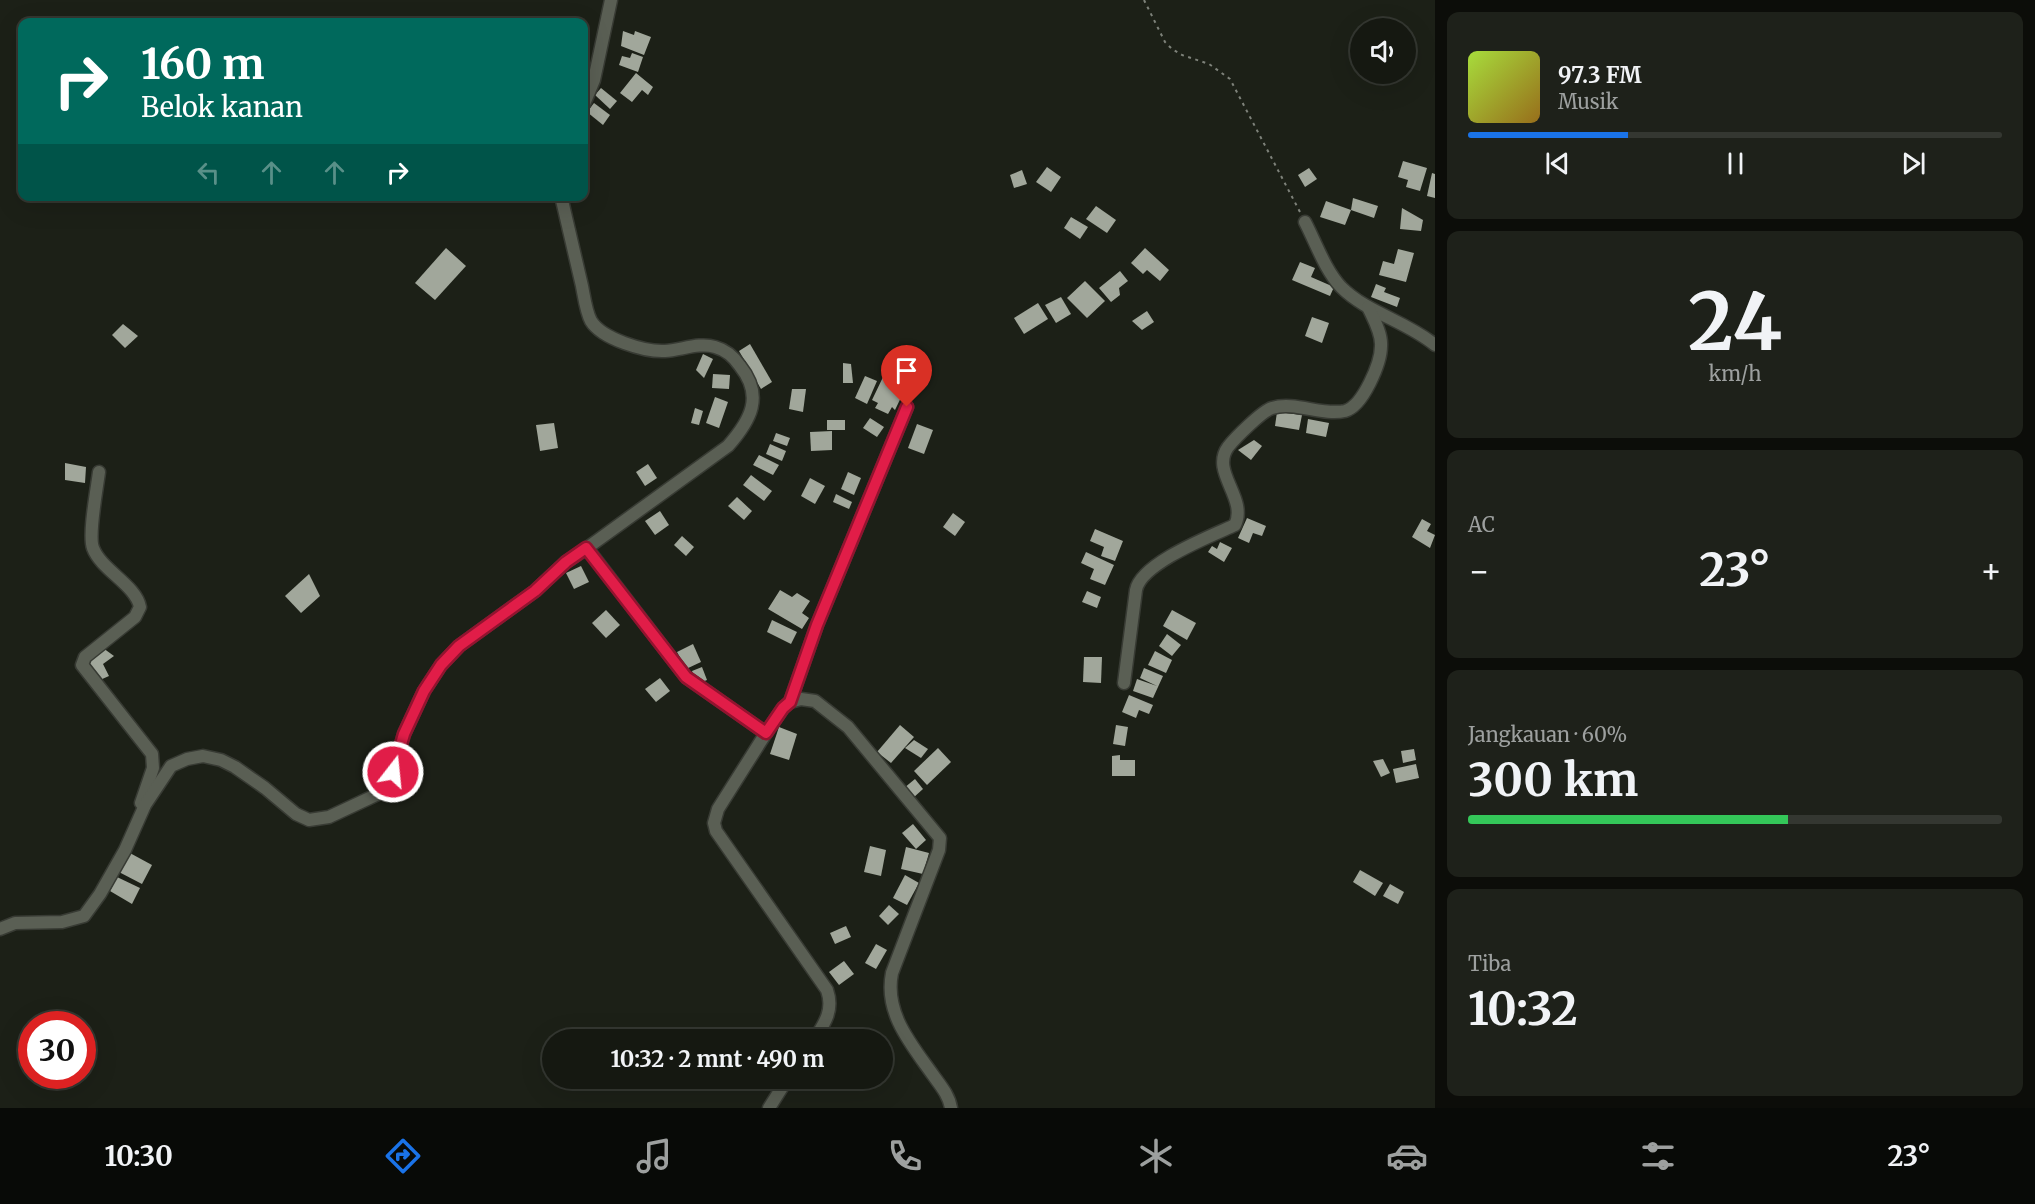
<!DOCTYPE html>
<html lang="id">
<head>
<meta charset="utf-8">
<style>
	body { margin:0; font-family:Merriweather,serif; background:#1e211a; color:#f1f3f6; height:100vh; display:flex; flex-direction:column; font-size:22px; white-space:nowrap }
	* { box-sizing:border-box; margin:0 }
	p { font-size:20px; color:#9da09f }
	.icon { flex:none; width:33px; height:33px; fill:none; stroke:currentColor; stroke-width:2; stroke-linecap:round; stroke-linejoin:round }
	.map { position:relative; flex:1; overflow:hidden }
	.details { display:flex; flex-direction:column; gap:12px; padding:12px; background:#0c0d09; width:600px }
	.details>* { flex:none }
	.top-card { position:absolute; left:18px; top:18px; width:570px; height:183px; border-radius:12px; box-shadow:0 6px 24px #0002,0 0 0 2px #343731; background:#00695c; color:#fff; overflow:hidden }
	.fabs { position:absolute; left:1350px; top:18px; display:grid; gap:12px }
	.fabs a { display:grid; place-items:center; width:66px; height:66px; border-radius:50%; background:#151811; box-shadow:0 6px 24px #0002,0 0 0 2px #343731; font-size:30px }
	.speed { position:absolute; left:18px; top:1011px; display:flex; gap:12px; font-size:30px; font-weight:700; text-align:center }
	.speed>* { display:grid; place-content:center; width:78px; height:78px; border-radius:50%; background:#151811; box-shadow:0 6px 24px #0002,0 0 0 2px #343731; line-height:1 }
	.speed .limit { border:9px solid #d22; background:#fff; color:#111 }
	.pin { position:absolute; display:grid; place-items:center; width:51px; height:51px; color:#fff; margin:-62px -26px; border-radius:50% 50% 50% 0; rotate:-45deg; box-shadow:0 0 6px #0007 }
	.pin .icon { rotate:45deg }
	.me { position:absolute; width:66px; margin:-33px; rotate:16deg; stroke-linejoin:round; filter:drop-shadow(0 0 4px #0008) }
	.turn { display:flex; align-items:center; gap:21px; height:126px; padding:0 24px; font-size:27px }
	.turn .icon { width:78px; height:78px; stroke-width:2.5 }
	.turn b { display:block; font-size:42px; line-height:51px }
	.lanes { display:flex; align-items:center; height:57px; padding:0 24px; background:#0003; justify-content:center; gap:30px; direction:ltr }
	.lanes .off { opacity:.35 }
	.big { font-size:45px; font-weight:700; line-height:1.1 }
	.details .widget { flex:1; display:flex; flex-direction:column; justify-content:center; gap:9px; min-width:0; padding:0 21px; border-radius:12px; background:#1e211a }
	.details .dial { align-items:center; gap:0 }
	.dial b { font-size:78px; line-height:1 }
	.song { display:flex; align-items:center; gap:18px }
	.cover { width:72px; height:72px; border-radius:9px; background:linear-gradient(135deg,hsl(80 70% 55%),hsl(40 70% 35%)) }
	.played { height:6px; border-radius:3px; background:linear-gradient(90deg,#1a73e8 30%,#343731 30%) }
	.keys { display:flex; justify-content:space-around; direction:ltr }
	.heat { display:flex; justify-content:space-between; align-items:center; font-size:33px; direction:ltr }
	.charge { height:9px; border-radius:4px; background:linear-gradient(90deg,#34c759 60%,#343731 0) }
	.trip { position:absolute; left:542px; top:1029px; width:351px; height:60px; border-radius:30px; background:#151811; box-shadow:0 6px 24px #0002,0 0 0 2px #343731; font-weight:700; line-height:60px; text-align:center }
	.tab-bar { display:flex; height:96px; justify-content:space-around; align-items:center; background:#080a07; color:#9da09f }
	.tab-bar .icon { width:42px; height:42px }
	.tab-bar .active { color:#1a73e8 }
	.tab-bar b { font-size:27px; color:#f1f3f6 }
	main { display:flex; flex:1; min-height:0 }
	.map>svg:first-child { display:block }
	.building { fill:#a1a79b }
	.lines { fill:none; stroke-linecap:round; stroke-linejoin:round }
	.minor-casing { stroke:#383b34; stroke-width:15 }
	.path { stroke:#7e827a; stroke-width:2; stroke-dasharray:3 4.5; stroke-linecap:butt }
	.minor { stroke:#5a5f54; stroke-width:12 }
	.route-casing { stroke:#92132f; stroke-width:15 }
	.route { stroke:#e11d48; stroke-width:10 }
</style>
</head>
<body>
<main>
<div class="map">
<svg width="1435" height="1108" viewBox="0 0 1435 1108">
	<rect width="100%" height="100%" fill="#1c2017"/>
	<!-- building -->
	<g class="building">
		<path d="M623,31l11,4 1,-4 16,6 -7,18 -23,-9z"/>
		<path d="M632,53l11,4 -5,15 -19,-7 3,-9 8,2z"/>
		<path d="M636,73l17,14 -5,8 -6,-5 -10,12 -12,-9z"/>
		<path d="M601,88l16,13 -7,8 -15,-14z"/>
		<path d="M594,103l16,12 -7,10 -16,-13z"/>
		<path d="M1403,161l24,7 -7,23 -14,-4 2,-7 -10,-3z"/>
		<path d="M1047,167l14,10 -10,15 -15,-10z"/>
		<path d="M1309,168l8,11 -12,8 -7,-12z"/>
		<path d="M1022,170l5,14 -13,4 -4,-13z"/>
		<path d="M1432,173l3,1v24l-8,-2z"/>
		<path d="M1353,198l25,8 -4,12 -23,-8z"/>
		<path d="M1326,201l25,9 -6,15 -25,-8z"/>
		<path d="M1096,206l20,14 -9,13 -21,-14z"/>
		<path d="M1402,208l21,12 -2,11 -21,-2z"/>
		<path d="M1071,217l17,10 -8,12 -16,-11z"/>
		<path d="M446,248l20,18 -31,34 -20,-17z"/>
		<path d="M1145,248l24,22 -9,11 -13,-11 -4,4 -12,-11z"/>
		<path d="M1398,249l16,4 -8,29 -27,-7 4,-14 11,3z"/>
		<path d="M1300,262l15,6 -4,9 23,10 -4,9 -38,-16z"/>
		<path d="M1120,271l8,10 -9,7 1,7 -9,7 -12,-14z"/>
		<path d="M1085,281l20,20 -18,17 -20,-20z"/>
		<path d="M1376,284l10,4 -2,4 16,6 -3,9 -26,-10z"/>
		<path d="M1061,297l10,17 -15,9 -11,-18z"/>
		<path d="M1038,303l10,16 -24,15 -10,-16z"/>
		<path d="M1147,311l7,11 -12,8 -10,-9z"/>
		<path d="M1312,317l17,6 -7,20 -17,-7z"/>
		<path d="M123,324l15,12 -13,12 -13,-13z"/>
		<path d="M750,344l22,38 -11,7 -22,-38z"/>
		<path d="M703,354l10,5 -9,19 -8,-8z"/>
		<path d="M843,363l8,1 2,19h-10z"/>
		<path d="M713,374l17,1 -1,14 -17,-1z"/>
		<path d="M884,375l23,10 -12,25 -3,-3 -4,7 -13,-6 3,-5 -6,-3z"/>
		<path d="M865,376l12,5 -10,23 -12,-6z"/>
		<path d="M792,389h14l-3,23 -14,-3z"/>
		<path d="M715,397l13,5 -9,26 -13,-5z"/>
		<path d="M695,408l8,3 -4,14 -8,-2z"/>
		<path d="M1277,412l25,3 -3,15 -24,-4z"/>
		<path d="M870,418l14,9 -7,10 -14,-9z"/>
		<path d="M1308,419l21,4 -3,14 -20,-4z"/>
		<rect x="827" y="420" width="18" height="10"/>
		<path d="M554,423l4,25 -18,3 -4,-26z"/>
		<path d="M917,424l16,6 -9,24 -16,-6z"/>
		<path d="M832,431v19l-21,1 -1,-19z"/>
		<path d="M776,433l14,5 -3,8 -14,-5z"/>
		<path d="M1254,440l8,6 -11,14 -13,-10z"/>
		<path d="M770,444l16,7 -4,10 -16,-7z"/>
		<path d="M759,455l20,10 -6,10 -20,-10z"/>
		<path d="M65,463l21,4 -1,16 -20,-3z"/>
		<path d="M648,464l9,14 -12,8 -9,-14z"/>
		<path d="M848,472l13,6 -7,17 -13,-6z"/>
		<path d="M751,475l21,16 -8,10 -21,-16z"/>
		<path d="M810,478l15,8 -10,18 -14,-8z"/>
		<path d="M836,494l16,8 -3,7 -16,-7z"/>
		<path d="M737,497l15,14 -8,9 -16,-14z"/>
		<path d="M660,511l9,14 -14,10 -10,-14z"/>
		<path d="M953,513l12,9 -10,14 -12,-9z"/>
		<path d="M1247,518l19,8 -4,10 -9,-3 -4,10 -11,-5z"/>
		<path d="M1422,519l9,5 -4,7 8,4 -5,13 -18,-11z"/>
		<path d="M1095,529l28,12 -8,20 -14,-5 3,-9 -14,-6z"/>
		<path d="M682,536l12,11 -8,9 -12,-11z"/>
		<path d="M1220,542l12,6 -8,14 -16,-10 4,-6 5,3z"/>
		<path d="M1086,552l28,13 -9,20 -15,-6 4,-10 -13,-6z"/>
		<path d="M581,566l8,16 -15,7 -8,-16z"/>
		<path d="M309,574l11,22 -19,17 -16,-17z"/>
		<path d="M780,590l12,7 5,-4 13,8 -8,12 7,5 -7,11 -34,-20z"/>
		<path d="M1087,591l14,6 -4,11 -15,-6z"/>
		<path d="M606,610l14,15 -14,13 -14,-15z"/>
		<path d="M1172,610l24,13 -9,17 -24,-14z"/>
		<path d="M772,620l25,12 -6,12 -24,-12z"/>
		<path d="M1167,634l14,11 -9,11 -13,-10z"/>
		<path d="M693,644l8,18 -15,7 -9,-17z"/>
		<path d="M103,648l11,8 -11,8 6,12 -9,4 -12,-19z"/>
		<path d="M1155,651l17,9 -6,13 -18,-8z"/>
		<path d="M1084,657h18l-1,26 -18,-1z"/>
		<path d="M702,667l5,13 -10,4 -5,-13z"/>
		<path d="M1144,668l19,8 -10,22 -20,-7 4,-12 20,7 -17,-8z"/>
		<path d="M660,678l10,13 -14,11 -11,-13z"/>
		<path d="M1129,695l24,10 -4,9 -10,-4 -3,8 -14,-6z"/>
		<path d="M900,725l14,12 -23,26 -14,-11z"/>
		<path d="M1116,725l12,2 -3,19 -12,-2z"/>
		<path d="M779,727l18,7 -8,26 -19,-6z"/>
		<path d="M914,740l14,9 -7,9 -16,-10z"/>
		<path d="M938,748l13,14 -24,23 -13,-14z"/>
		<path d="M1414,749l2,11 -13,3 -2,-12z"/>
		<path d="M1120,755v5h15v16h-23v-20z"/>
		<path d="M1383,759l7,14 -9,4 -8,-16z"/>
		<path d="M1416,764l3,14 -23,5 -3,-14z"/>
		<path d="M915,779l8,10 -10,9 -9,-10z"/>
		<path d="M913,824l13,16 -10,9 -14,-16z"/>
		<path d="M870,846l16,4 -5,26 -17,-4z"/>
		<path d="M906,847l23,6 -6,21 -22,-5z"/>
		<path d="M128,852l24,13 -10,19 -25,-13z"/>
		<path d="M1360,870l23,13 -8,13 -22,-14z"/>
		<path d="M905,875l14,8 -12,22 -14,-7z"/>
		<path d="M117,877l23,11 -8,16 -22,-13z"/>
		<path d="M1390,884l14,8 -6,12 -15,-8z"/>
		<path d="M889,905l10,9 -11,11 -9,-9z"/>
		<path d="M846,926l5,11 -16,7 -5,-11z"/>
		<path d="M876,944l11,6 -11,19 -11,-6z"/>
		<path d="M844,961l10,13 -15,11 -10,-13z"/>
	</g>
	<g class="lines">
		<defs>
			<g id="minor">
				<path d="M584,104l10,-24 17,-80"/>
				<path d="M561,196c7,30 14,60 21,90 2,10 4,26 9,35 11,18 54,31 74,30 16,-1 35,-9 50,-4 11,3 19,10 25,19 24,30 11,54 -12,80l-141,102 99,129 80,56 -48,76 -4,14 2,8 111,159c7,20 -2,33 -13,50"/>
				<path d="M1305,222c11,21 20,48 36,65 26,26 65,34 94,58"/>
				<path d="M99,472c-2,16 -11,63 -6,76 8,22 43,37 47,59l-5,10 -50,40 -3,8 70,89 1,14 -12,35"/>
				<path d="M1124,683l12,-93c5,-27 75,-54 99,-65 13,-27 -25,-53 -7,-78 7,-9 34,-36 44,-39 23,-7 50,8 73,3 18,-5 36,-48 36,-65 1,-13 -8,-28 -13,-39"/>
				<path d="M790,702l27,-77 90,-218"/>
				<path d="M766,733l17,-25 7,-6 11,-3 14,2 33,26 92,111 -1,12 -47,123c-8,40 19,71 41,102 7,10 16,20 18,33"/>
				<path d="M0,929l15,-6 47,-1 22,-6 16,-22 25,-44 20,-45 26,-39 16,-7 16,-3 18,4 14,7 30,21 31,26 13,6 20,-3 47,-22 8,-6 9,-17 11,-38 20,-43 17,-26 18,-19 76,-55 31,-29 21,-14"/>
				<path d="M769,1108l19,-30"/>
			</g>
		</defs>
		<!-- minor casing -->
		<use href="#minor" class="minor-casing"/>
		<!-- path -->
		<path class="path" d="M1144,0l21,42 7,7 10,6 27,9 21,15 70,133"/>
		<!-- minor -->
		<use href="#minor" class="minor"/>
	</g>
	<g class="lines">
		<defs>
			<path id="route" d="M393,772l11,-38 20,-43 17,-26 18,-19 76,-55 31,-29 20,-14 100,129 80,56 17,-25 7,-6 27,-77 90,-218"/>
		</defs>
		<!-- route casing -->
		<use href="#route" class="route-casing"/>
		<!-- route -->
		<use href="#route" class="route"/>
	</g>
</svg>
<div class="fabs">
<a><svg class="icon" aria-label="sound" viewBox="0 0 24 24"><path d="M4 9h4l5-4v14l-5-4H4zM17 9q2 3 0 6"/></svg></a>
</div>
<div class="speed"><div class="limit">30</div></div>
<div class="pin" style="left:907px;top:407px;background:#d93025"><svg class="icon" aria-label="arrive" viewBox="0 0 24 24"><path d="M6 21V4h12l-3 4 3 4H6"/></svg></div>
<svg class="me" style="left:393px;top:772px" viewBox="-20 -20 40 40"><circle r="17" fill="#e11d48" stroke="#fff" stroke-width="3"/><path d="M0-11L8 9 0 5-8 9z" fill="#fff"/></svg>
<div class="trip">10:32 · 2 mnt · 490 m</div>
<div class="top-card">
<div class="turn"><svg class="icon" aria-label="right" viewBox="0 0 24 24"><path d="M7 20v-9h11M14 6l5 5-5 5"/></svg><div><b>160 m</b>Belok kanan</div></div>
<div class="lanes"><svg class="icon off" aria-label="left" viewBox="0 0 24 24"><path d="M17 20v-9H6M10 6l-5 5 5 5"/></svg><svg class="icon off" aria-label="ahead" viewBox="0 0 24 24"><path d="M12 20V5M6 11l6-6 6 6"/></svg><svg class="icon off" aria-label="ahead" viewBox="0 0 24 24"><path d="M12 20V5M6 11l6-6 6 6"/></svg><svg class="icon" aria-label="right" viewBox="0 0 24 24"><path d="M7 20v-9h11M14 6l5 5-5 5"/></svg></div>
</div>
</div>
<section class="details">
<div class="widget">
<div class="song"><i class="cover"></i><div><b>97.3 FM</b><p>Musik</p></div></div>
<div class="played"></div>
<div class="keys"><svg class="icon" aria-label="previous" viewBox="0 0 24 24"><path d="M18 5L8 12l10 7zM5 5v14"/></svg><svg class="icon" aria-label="pause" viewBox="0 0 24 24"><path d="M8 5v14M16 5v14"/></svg><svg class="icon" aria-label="next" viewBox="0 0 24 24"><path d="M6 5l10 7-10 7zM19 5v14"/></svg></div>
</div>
<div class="widget dial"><b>24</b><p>km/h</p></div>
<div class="widget"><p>AC</p>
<div class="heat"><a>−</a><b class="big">23°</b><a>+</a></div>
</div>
<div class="widget"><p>Jangkauan · 60%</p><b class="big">300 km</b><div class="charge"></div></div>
<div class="widget"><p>Tiba</p><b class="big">10:32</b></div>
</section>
</main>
<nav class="tab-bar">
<b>10:30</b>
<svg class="icon active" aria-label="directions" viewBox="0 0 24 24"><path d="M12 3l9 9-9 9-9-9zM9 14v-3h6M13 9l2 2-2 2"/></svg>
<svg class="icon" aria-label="music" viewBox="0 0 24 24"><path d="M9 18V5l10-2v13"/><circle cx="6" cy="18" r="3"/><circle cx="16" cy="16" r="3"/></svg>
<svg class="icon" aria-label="phone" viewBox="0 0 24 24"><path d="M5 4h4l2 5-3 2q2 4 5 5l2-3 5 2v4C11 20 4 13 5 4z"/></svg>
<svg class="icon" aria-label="climate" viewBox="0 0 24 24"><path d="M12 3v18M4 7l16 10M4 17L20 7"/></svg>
<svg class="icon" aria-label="car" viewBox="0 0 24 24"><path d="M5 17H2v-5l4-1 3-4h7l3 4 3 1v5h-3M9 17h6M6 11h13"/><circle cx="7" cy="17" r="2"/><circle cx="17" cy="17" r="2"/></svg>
<svg class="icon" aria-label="filters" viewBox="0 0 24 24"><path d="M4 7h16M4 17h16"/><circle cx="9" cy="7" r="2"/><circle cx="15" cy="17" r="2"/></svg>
<b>23°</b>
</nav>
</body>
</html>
